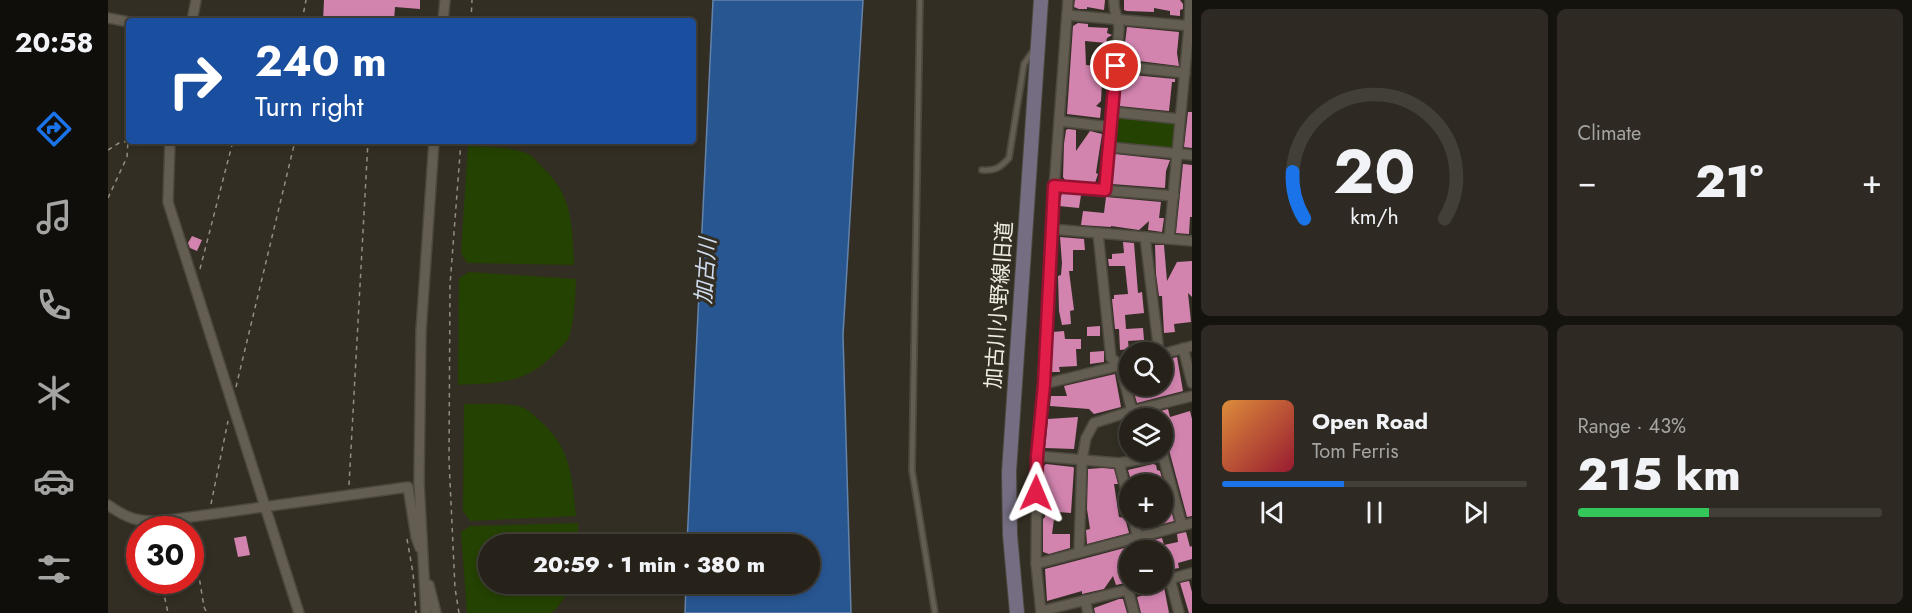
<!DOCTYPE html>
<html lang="en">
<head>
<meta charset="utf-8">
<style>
	body { margin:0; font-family:Jost,"Noto Sans JP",sans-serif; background:#2e2a23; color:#f1f3f6; height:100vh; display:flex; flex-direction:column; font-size:22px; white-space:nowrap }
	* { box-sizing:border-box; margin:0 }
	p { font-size:20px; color:#a4a4a2 }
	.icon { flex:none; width:33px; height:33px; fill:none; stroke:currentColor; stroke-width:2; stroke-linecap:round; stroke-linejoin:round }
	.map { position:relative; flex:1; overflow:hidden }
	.panel { display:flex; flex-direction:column; gap:9px; padding:9px; background:#15130e; width:720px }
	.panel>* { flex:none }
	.top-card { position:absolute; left:18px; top:18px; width:570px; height:126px; border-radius:6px; box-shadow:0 3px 9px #0003,0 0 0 2px #423f39; background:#1a4fa0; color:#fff; overflow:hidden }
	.controls { position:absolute; left:1011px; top:342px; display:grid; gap:12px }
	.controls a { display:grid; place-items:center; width:54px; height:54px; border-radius:50%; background:#26221a; box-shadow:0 3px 9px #0003,0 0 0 2px #423f39; font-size:30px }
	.speed { position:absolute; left:18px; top:516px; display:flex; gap:12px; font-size:30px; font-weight:700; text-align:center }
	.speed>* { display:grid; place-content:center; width:78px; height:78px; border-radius:50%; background:#26221a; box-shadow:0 3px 9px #0003,0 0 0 2px #423f39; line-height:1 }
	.speed .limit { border:9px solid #d22; background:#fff; color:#111 }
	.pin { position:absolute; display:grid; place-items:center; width:51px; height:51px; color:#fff; margin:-26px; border:3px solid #fff; border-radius:50%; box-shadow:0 2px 6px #0007 }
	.me { position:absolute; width:66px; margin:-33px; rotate:1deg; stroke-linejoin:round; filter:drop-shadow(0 0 4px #0008) }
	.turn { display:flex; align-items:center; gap:21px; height:126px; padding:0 30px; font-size:27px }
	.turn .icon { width:78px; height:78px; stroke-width:2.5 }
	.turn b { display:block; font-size:42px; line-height:51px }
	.big { font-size:45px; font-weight:800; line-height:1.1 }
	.panel .widget { flex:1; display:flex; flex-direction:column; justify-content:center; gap:9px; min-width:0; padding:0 21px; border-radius:9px; background:#2e2a23 }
	.panel .dial { align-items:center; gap:0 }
	.dial svg { height:156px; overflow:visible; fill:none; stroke:#423f39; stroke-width:7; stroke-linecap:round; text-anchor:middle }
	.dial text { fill:#f1f3f6; stroke:none }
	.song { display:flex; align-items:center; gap:18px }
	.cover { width:72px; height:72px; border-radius:9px; background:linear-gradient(135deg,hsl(30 70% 55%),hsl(350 70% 35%)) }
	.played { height:6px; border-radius:3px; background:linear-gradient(90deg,#1a73e8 40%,#423f39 40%) }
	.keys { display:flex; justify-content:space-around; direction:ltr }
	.heat { display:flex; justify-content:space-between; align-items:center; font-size:33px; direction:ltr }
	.charge { height:9px; border-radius:4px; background:linear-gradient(90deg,#34c759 43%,#423f39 0) }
	.panel .tiles { flex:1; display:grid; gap:9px; grid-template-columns:repeat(2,1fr) }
	.trip { position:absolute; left:370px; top:534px; width:342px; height:60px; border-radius:30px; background:#26221a; box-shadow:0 3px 9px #0003,0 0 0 2px #423f39; font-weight:800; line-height:60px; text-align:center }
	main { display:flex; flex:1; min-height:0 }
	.dock { display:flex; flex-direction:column; width:108px; justify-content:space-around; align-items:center; background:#0f0e0a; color:#a4a4a2 }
	.dock .icon { width:42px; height:42px }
	.dock .selected { color:#1a73e8 }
	.dock b { font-size:27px; color:#f1f3f6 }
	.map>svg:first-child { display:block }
	.green { fill:#244201 }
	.water { fill:#285691; stroke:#6483aa; stroke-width:1.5 }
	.building { fill:#d284af }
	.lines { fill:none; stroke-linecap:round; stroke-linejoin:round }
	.lane-casing { stroke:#4d493f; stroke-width:8 }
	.street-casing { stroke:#4d493f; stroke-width:12 }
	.secondary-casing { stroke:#4d493f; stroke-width:16 }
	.path { stroke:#928e85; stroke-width:1.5; stroke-dasharray:4.5 4.5; stroke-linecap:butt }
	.lane { stroke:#645e52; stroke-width:4.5 }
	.street { stroke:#645e52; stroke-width:9 }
	.secondary { stroke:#756e83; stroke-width:14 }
	.route-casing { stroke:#92132f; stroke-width:15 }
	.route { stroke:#e11d48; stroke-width:10 }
	.labels { text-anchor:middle; stroke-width:6; stroke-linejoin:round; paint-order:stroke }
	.street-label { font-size:21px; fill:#efece5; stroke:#332e23 }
	.water-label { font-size:22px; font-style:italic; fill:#cfdcee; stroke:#332e23 }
</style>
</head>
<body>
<main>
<nav class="dock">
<b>20:58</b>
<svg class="icon selected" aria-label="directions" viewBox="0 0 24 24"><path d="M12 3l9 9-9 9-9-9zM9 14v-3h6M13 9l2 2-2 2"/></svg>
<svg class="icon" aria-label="music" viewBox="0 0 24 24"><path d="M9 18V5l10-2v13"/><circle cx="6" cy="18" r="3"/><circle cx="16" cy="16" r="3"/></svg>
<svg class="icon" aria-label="phone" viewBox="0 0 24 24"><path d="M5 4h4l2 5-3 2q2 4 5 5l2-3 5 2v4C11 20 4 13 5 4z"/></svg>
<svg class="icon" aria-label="climate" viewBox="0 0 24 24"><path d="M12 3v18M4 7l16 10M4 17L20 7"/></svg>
<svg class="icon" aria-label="car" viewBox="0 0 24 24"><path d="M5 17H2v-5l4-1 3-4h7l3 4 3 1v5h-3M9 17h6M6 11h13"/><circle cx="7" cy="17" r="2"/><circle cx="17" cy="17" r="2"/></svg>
<svg class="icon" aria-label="filters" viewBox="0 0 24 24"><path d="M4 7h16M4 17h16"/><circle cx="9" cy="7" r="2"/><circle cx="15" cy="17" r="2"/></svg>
</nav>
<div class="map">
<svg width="1084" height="613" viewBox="0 0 1084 613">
	<rect width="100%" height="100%" fill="#332e23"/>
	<!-- green -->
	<g class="green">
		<path d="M1013,114l55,6 1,25 -5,4 -54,-6 -4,-5v-16z"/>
		<path d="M360,146c15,1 46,1 60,8 5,2 10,9 14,13 31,28 30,58 32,98l-107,-2 -6,-10z"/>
		<path d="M361,272l107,7c-1,17 -1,44 -8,60 -3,5 -9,9 -13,14 -28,31 -57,30 -97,32l1,-107z"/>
		<path d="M356,404c16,0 46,-2 60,4 5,2 10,8 15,12 32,27 33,57 37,96l-106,5 -7,-10z"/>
		<path d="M470,523v21h-89v40h86l-20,26 -4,3h-84l-6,-81 9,-6z"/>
	</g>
	<!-- water -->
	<path class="water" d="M605,0h150l-20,335 8,278h-166l1,-29h124v-40h-123z"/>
	<!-- building -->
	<g class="building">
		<path d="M216,0h96v9l-25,-2 -1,14h-37v-2l-14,-1v3h-20z"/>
		<path d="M967,0h30l-1,10 -17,-3v2h-8l-5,-2z"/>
		<path d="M1016,0h56l3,4v5l-3,1v6l-10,-1v-4l-16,-3v4l-27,-1 -3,-1z"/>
		<path d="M970,23l10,1v3l20,1 -1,5 5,2 -5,3 -1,5 -21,-2 1,24 20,2 -1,8 -3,7 -1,19 -5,5 5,2 -1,10 -33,-4 6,-88z"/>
		<path d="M1019,27l52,5 -2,21 2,13 -56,-7z"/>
		<path d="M1014,74l53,5v3h-3l-3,29 -50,-5z"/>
		<path d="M1080,112h4v36l-8,-1z"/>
		<path d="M960,129l8,1v21l14,-20 12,3 -5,32 -1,7 2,1 -3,9 -30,-3 -2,-3 1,-33 2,-14z"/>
		<path d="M1007,154l55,6 -4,11 -1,17 -53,-4z"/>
		<path d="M1075,164l9,1v52h-2l-1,17 -13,-1z"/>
		<path d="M954,193l19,2 -2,13 -20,-2z"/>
		<path d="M998,197l55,5 -2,16h5l-2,14 -14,-2 1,-9 -10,9 -28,-4v1l-30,-2 2,-14 21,2z"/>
		<path d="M84,236l10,4 -5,11 -7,-3 -2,-5z"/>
		<path d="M952,237l24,2 1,11h-12v21h-4l5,39 -4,1 1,13 -9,1 -3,-14 -1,-35 3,-1 1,-12z"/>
		<path d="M1015,242l11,1 4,50 4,-1 2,21 -19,2 1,14 17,-1 1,12 -16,1 1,8 -9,1 -1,-21h-4l-3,-30h2v-4l14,-1 -3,-28h-16l-1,-7h4v-5l12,-1z"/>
		<path d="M1047,245h9l3,36 10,-19 15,-1v36l-4,-4 3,29 -17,2 1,8 -11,1 -2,-37h-3l-3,-22z"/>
		<path d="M992,326v10h-13v-9z"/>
		<path d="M956,331l1,8h16v10h-5l1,17 -18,1 1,5h-9l2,-40z"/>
		<path d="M996,351v11l-14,2v-12z"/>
		<path d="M1069,357l6,34 -46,12 -5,-17h30v-25z"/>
		<path d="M1007,374l6,33 -27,7 -5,-5 -39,-3 1,-10h16l-3,-10z"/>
		<path d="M1060,409l2,8 20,-6 2,8v97l-5,1 -18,-67 -7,-14v-18h-4l-1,-6z"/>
		<path d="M970,417l-4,32 -29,-1 3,-29z"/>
		<path d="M938,464l27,3 1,1 -3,45 -13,-1v5l-4,2 -2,15h18v14l-21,6 -6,-2v-33l2,-2 2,-18 -4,-1 1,-32z"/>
		<path d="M1045,464l3,1 1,5 3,1 14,50 -31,8 -2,-11h21v-34h-30l-4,-14z"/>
		<path d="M994,468l12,1 4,15h-4l5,33 6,1 4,15 -42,11 -1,-14 4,-1 -3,-20 1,-40z"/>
		<path d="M1078,532l4,15 2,-1v13l-14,4 1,5 -17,3v-21h-14l-2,-8 16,-4 2,7 14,-3 -1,-8z"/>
		<path d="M138,536l4,19 -12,2 -4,-19z"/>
		<path d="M1024,546l2,4h-4v32l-14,3 -3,-9 -9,13 -22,5v-3l-35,10 -2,-32z"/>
		<path d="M1081,581l3,11v21h-3l-9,-30z"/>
		<path d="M1050,587h6l5,26h-28l-4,-16 18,-5z"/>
		<path d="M1011,599h4l4,14h-32l-1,-5z"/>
	</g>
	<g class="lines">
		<defs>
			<g id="lane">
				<path d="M812,0l-8,470 23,143"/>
				<path d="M874,170c13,1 18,-2 27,-12l15,-94 9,-13"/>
			</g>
			<g id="street">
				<path d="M959,15l125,11"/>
				<path d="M0,18l21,4"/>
				<path d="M84,21l4,-21"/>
				<path d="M335,21l2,-21"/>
				<path d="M1008,66l69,7"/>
				<path d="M1005,112l67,7"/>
				<path d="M952,121l50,6"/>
				<path d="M62,141l-2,61 131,411"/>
				<path d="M1001,147l83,8"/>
				<path d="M946,186l120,10"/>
				<path d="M997,190l14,-161c0,-10 -6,-18 -5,-29"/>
				<path d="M943,229l141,12"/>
				<path d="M990,233l13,125 9,7 12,46"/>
				<path d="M1037,237l14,115"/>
				<path d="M1061,239l20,-213 1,-26"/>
				<path d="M1075,348l9,35"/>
				<path d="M1054,354l30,-8"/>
				<path d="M936,384l86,-21"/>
				<path d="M1054,452l20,74"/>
				<path d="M929,456l82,7 44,-7"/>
				<path d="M1011,463l11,42"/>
				<path d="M0,505c20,14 30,17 54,16l246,-34 8,50 4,11"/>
				<path d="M1025,518l8,32"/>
				<path d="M971,552l3,-93 4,-21 8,-15 38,-12 60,-15"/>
				<path d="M928,564l156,-41"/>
				<path d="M1062,579l9,34"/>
				<path d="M1054,581l30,-8"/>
				<path d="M321,585l7,28"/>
				<path d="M1020,590l6,23"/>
				<path d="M977,600l3,13"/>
				<path d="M933,611l111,-27"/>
				<path d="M318,613l-7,-131 2,-151 13,-190"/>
				<path d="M933,613l-5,-49 1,-108 7,-72 7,-155 17,-229"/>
			</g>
			<path id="secondary" d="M909,613l-7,-78 -1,-63 32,-472"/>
		</defs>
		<!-- lane casing -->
		<use href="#lane" class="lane-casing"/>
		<!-- street casing -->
		<use href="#street" class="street-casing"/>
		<!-- secondary casing -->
		<use href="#secondary" class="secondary-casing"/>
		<!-- path -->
		<g class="path">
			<path d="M194,21l4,-21"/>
			<path d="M363,21l1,-21"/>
			<path d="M24,141l28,3"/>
			<path d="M0,150l11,-7 10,-2"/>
			<path d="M0,198l19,-41 1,-16"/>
			<path d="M92,269l33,-128"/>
			<path d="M128,387l59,-246"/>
			<path d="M241,485l19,-344"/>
			<path d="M103,504l17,-83"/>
			<path d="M83,527l13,80 3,6"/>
			<path d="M299,539l6,34 3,40"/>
			<path d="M53,580l7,33"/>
			<path d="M351,613l-4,-25 -6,-128 1,-175 11,-144"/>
		</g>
		<!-- lane -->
		<use href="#lane" class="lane"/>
		<!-- street -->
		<use href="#street" class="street"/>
		<!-- secondary -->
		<use href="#secondary" class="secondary"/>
	</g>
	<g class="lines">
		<defs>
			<path id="route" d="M928,493l1,-37 7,-72 10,-198 51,4 11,-124"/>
		</defs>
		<!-- route casing -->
		<use href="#route" class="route-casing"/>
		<!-- route -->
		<use href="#route" class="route"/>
	</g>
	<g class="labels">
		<!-- street labels -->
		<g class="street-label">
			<text transform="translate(891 305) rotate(-86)" y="7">加古川小野線旧道</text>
		</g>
		<!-- water labels -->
		<g class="water-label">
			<text transform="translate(597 271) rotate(-86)" y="8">加古川</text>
		</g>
	</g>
</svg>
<div class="controls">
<a><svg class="icon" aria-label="search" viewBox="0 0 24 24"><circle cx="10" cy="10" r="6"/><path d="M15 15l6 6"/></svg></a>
<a><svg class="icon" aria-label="layers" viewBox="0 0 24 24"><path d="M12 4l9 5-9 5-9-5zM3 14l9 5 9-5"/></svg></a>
<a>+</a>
<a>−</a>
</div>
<div class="speed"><div class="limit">30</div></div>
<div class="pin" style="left:1008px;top:66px;background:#d93025"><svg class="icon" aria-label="arrive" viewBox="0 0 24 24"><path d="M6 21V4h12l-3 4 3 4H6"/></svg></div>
<svg class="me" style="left:928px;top:493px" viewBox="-20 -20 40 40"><path d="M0-17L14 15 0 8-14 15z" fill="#e11d48" stroke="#fff" stroke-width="4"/></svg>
<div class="trip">20:59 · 1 min · 380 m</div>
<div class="top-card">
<div class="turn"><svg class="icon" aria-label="right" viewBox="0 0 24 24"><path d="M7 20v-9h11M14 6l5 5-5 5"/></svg><div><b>240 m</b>Turn right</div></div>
</div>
</div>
<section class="panel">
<div class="tiles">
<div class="widget dial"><svg viewBox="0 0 100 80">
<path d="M14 69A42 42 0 1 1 86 69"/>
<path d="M14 69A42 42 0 0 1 8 45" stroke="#1a73e8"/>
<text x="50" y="56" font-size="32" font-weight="700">20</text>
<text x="50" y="72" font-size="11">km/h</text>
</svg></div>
<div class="widget"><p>Climate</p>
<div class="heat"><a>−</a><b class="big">21°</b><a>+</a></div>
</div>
<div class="widget">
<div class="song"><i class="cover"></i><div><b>Open Road</b><p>Tom Ferris</p></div></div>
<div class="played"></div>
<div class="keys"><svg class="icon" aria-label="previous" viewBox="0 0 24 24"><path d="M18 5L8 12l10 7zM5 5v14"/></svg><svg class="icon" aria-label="pause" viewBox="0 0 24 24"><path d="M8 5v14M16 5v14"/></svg><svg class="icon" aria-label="next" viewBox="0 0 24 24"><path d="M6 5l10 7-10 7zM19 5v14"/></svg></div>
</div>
<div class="widget"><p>Range · 43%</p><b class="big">215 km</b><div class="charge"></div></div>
</div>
</section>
</main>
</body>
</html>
